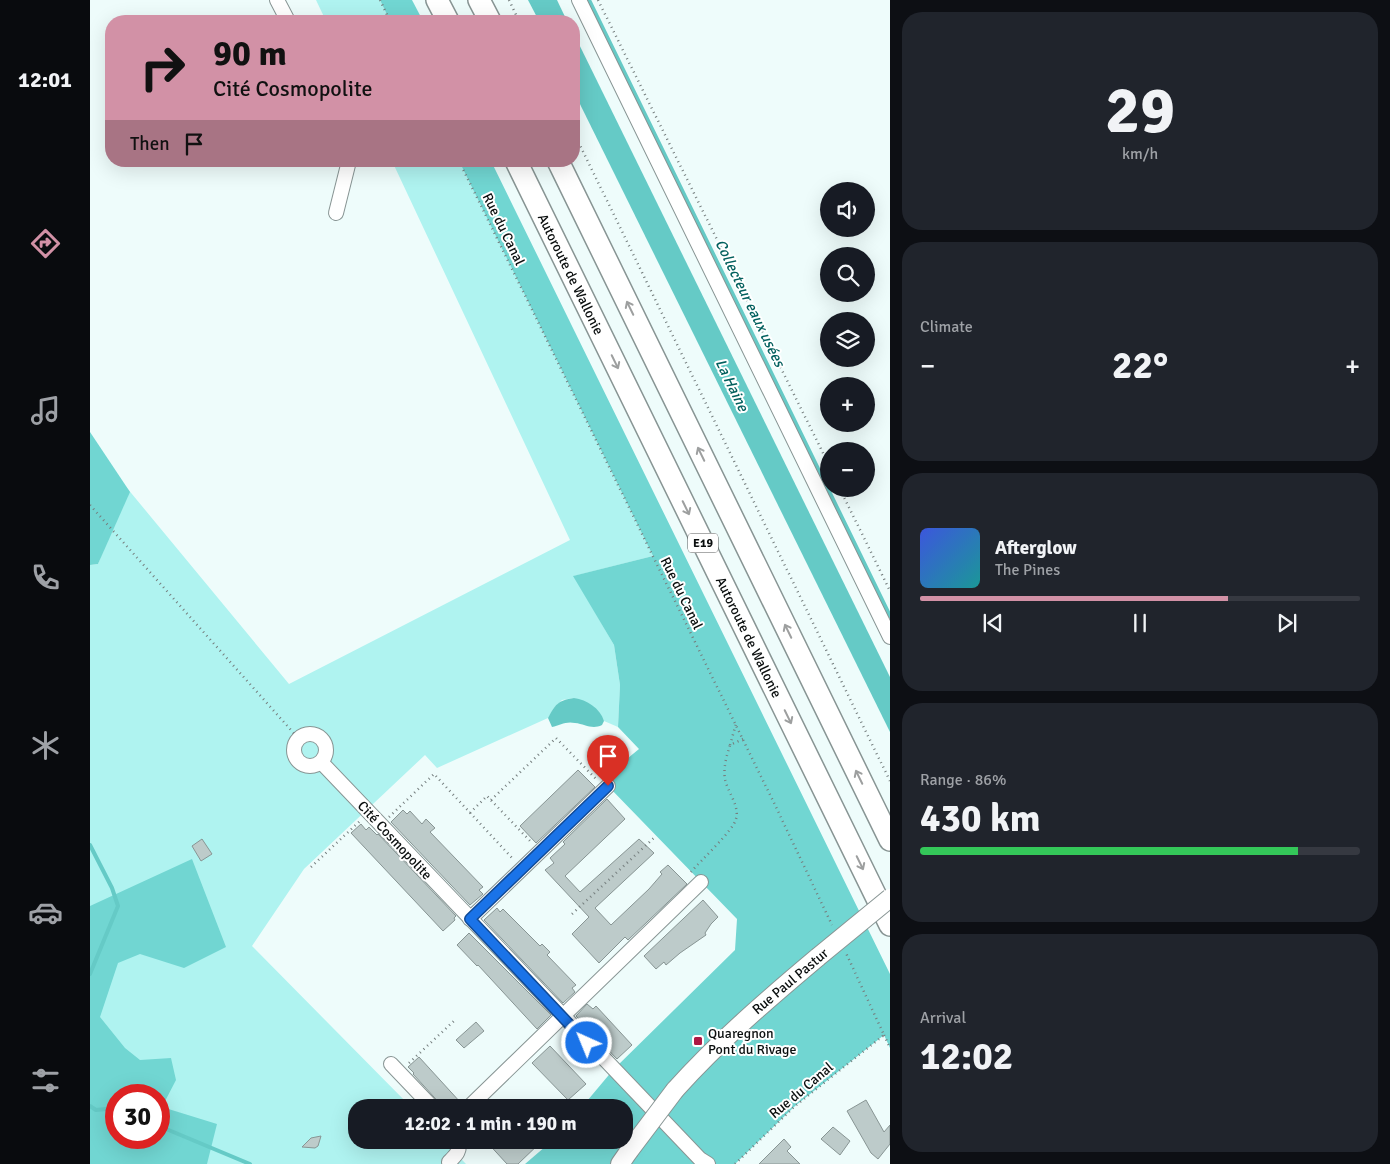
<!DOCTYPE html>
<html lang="en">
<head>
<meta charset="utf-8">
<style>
	body { margin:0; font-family:Signika,sans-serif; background:#20242c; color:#f1f3f6; height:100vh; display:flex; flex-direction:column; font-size:19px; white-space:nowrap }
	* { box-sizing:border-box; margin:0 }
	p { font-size:16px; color:#9ea1a6 }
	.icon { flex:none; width:28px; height:28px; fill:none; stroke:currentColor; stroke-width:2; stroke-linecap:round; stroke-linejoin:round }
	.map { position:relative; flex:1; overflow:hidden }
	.side { display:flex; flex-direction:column; gap:12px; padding:12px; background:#0d0f14; width:500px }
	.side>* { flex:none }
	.guide { position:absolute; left:15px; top:15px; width:475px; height:152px; border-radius:20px; box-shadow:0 5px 20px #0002; background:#d291a6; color:#111; overflow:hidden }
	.fabs { position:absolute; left:730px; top:182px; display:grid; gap:10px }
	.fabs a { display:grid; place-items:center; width:55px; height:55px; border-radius:50%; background:#171b24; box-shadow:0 5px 20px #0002; font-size:25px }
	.speed { position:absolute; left:15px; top:1084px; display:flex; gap:10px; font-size:25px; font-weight:700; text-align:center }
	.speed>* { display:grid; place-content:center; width:65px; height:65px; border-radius:50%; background:#171b24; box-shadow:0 5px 20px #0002; line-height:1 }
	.speed .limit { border:8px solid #d22; background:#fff; color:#111 }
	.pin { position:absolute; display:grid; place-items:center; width:42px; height:42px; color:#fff; margin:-51px -21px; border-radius:50% 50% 50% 0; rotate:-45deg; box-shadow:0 0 5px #0007 }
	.pin .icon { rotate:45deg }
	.me { position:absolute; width:55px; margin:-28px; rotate:316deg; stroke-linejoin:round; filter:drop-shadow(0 0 4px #0008) }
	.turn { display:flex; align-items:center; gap:18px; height:105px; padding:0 25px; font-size:22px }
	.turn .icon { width:65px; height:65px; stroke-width:2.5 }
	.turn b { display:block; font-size:35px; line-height:42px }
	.then { display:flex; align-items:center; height:48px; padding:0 25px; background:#0003; gap:10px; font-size:19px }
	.big { font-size:38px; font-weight:800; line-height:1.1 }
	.side .widget { flex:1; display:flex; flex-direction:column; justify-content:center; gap:8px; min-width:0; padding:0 18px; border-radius:20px; background:#20242c }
	.side .dial { align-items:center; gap:0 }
	.dial b { font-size:65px; line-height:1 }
	.song { display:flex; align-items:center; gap:15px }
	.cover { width:60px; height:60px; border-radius:8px; background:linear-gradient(135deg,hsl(230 70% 55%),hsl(180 70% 35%)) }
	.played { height:5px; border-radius:2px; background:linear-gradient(90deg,#d291a6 70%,#363941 70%) }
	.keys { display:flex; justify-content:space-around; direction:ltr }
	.heat { display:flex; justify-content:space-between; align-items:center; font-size:28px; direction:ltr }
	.charge { height:8px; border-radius:4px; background:linear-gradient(90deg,#34c759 86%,#363941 0) }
	.trip { position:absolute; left:258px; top:1099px; width:285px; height:50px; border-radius:20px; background:#171b24; box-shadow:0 5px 20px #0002; font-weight:800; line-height:50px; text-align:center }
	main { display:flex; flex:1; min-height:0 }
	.dock { display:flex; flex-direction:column; width:90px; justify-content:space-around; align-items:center; background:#090b0e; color:#9ea1a6 }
	.dock .icon { width:35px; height:35px }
	.dock .on { color:#d291a6 }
	.dock b { font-size:22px; color:#f1f3f6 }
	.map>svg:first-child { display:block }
	.green { fill:#aff3f0; fill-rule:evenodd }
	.forest { fill:#71d6d2; fill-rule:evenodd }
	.water { fill:#65cac6 }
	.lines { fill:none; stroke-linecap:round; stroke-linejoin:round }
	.stream { stroke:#65cac6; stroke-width:4 }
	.building { fill:#bdcbca; stroke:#889594 }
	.minor-casing { stroke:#889594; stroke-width:16 }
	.major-casing { stroke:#889594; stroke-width:20 }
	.highway-casing { stroke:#889594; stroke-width:24 }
	.path { stroke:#757e7e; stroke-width:2.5; stroke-dasharray:1 4; stroke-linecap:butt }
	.minor { stroke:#fff; stroke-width:14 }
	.major { stroke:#fff; stroke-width:18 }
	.highway { stroke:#fff; stroke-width:21 }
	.major-bridge-casing { stroke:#889594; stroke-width:20; stroke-linecap:butt }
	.major-bridge { stroke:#fff; stroke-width:18 }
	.oneway { stroke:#9d9f9f }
	.route-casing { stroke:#114b97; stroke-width:12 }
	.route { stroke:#1a73e8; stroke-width:9 }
	.poi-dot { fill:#ad1944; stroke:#fff; stroke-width:2 }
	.labels { text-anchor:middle; stroke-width:4; stroke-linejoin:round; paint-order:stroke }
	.shield { fill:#fff; stroke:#545757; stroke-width:1 }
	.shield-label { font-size:12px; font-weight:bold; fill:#0b0f0f }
	.street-label { font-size:14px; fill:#0b0f0f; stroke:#fff }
	.poi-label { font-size:14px; fill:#0b0f0f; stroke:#fff; text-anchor:start }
	.water-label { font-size:15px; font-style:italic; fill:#03605e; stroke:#fff }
</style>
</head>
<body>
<main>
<nav class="dock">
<b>12:01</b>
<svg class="icon on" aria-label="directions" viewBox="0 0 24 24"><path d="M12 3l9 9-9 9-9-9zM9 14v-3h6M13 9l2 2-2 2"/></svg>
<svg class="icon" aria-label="music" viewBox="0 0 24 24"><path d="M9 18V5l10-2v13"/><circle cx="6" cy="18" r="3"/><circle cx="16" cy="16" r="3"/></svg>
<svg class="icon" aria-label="phone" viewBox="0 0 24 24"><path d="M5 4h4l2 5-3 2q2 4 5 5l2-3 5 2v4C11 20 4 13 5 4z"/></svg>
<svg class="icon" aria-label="climate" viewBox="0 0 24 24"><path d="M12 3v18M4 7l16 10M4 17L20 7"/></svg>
<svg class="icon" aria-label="car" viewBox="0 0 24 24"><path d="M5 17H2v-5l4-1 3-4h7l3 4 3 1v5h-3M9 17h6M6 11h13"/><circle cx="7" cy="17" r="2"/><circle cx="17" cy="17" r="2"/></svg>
<svg class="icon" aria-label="filters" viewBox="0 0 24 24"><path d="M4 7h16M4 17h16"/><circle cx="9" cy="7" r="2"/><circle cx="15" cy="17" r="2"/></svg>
</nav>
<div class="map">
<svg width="800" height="1164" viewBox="0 0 800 1164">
	<rect width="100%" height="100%" fill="#eefcfb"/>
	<!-- green -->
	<g class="green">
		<path d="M226,0h64l10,21h-64z"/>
		<path d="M302,161h67l194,395 -79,20 40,69 6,40 -2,42 -14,-6 -6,-10 -24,-13 -12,2 -8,8 -6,10 -111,50 -12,-13 -121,114 -52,77 159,161 -55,1v32h87l23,24h-376v-599l8,-1 29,-76 162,196 281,-144zM26,1095h43v43h-43z"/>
	</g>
	<!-- forest -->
	<g class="forest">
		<path d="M290,0h32l11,21h-33z"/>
		<path d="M369,161h32l399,813v74l-6,-13 -89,71 -60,58h-210l28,-24h71v-32l-42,-1 31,-37 122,-120 2,-31 -129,-133 14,-23 17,-14 -21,-22 2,-42 -6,-40 -41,-69 80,-20z"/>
		<path d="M0,432l40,60 -32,72 -8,1z"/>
		<path d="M102,859l34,88 -42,21 -44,-14 -22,9 -18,54 25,31 15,12 31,-2 5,22 -14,27 55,17 -10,40h-117v-258zM26,1095h43v43h-43z"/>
	</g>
	<!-- water -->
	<g class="water">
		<path d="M438,0h29l10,21h-28z"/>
		<path d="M484,34l316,643v55l-316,-640z"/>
		<path d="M484,698c13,2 26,10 30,23l-2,4c-10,5 -17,-1 -27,-2 -9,-2 -15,2 -23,4l-4,-9c7,-13 10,-18 26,-20z"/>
	</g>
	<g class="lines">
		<!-- stream -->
		<g class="stream">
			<path d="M499,0l301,616"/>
			<path d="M0,845l22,43 6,18 -28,68"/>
			<path d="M0,1106l6,4 20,-2"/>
			<path d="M69,1126l91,38"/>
		</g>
	</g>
	<!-- building -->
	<g class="building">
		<path d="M488,770l17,17 -59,56 -16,-17z"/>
		<path d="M517,799l18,20 -60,57 15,16 59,-53 15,14 -59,55 16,17 38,-36 13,-15 -2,-2 8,-7 19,19 -59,56 -3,-3 -26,26 -27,-29 17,-17 -44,-47 9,-7 -4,-5 15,-14 -2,-2z"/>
		<path d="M313,810l4,4 3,-3 12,13 4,-5 9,9 -5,4 53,55 -4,3 4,4 -13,11 -79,-83z"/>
		<path d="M271,824l5,6 3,-3 8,8 1,-1 78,82 -2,2 1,2 -12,11 -92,-98z"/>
		<path d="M112,839l10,15 -11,7 -9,-15z"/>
		<path d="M613,900l15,17 -7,7 -6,9 1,2 -26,18 -14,12 -2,-3 -8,7 -12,-13z"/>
		<path d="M407,908l3,4 3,-3 37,37 2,-2 8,8 -3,3 29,30 -4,3 3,4 -12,11 -79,-83z"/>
		<path d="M379,933l82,82 -14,14 -59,-64 -1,1 -20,-21z"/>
		<path d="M497,1004l6,5 3,-3 36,39 -15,14 -41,-43z"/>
		<path d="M386,1022l8,9 -20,17 -8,-8z"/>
		<path d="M460,1046l36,38 -18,16 -36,-37z"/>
		<path d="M329,1057l42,46 -2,5h-15l-31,-34 1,-1 -6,-6z"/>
		<path d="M776,1100l18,32 6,-7v19l-12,15 -7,-6 -24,-42z"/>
		<path d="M743,1127l17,14 -10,14 -19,-16z"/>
		<path d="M231,1136l-3,10 -3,2 -13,-1 9,-9z"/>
		<path d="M694,1139l7,8 -4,4 13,13h-41z"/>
		<path d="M395,1140h58l-25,24h-11z"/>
	</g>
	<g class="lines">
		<defs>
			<g id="minor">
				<path d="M187,0l11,21"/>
				<path d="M489,0l311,637"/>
				<path d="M246,213l13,-52"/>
				<circle cx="220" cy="750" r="16"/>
				<path d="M231,762l379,397 8,5"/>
				<path d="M380,919l138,-133"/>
				<path d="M301,1064l42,44"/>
				<path d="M378,1108l233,-226"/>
				<path d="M359,1162c7,-7 12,-11 9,-22"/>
			</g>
			<g id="major">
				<path d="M585,1090c44,-49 93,-91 143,-133"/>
				<path d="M530,1164l9,-13"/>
			</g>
			<g id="highway">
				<path d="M347,0l11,21"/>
				<path d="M389,0l11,21"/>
				<path d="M426,161l374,764"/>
				<path d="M468,161l332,679"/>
			</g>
		</defs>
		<!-- minor casing -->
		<use href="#minor" class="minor-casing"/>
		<!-- major casing -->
		<use href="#major" class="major-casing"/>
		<!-- highway casing -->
		<use href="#highway" class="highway-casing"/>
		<!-- path -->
		<g class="path">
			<path d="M290,0l10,21"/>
			<path d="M419,0l10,21"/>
			<path d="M508,0l231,465"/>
			<path d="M484,133l316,648"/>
			<path d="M369,161l316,644 57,120"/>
			<path d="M750,489l50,102"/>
			<path d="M0,505l209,234"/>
			<path d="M640,745l6,-21"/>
			<path d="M401,800l65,-62 41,42"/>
			<path d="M380,813l17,-17 45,47"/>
			<path d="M299,817l45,-43 80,86"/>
			<path d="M221,867l50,-47"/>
			<path d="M601,872c9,-11 42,-41 45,-53 4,-13 -9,-28 -11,-40 -2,-12 2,-24 5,-34l13,-6"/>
			<path d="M482,914l84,-78"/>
			<path d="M794,1035l6,13"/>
			<path d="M319,1063l46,-43"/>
			<path d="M645,1164l60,-58 89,-71 -38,-82"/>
		</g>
		<!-- minor -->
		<use href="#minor" class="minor"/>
		<!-- major -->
		<use href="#major" class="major"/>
		<!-- highway -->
		<use href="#highway" class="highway"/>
		<defs>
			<g id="major-bridge">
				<path d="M728,957l72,-59"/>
				<path d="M539,1151l46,-61"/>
			</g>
		</defs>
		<!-- major-bridge casing -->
		<use href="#major-bridge" class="major-bridge-casing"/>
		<!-- major-bridge -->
		<use href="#major-bridge" class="major-bridge"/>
	</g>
	<!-- one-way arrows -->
	<defs><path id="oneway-shaft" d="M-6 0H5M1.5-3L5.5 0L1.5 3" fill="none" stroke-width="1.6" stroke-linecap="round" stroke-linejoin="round" transform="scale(1.25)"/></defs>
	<g class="oneway">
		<use href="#oneway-shaft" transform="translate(540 308) rotate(-116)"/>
		<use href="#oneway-shaft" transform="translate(525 362) rotate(64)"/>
		<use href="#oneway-shaft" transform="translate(611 454) rotate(-116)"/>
		<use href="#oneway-shaft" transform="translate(596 508) rotate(64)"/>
		<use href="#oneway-shaft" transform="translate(698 631) rotate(-116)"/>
		<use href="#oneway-shaft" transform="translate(698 717) rotate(64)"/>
		<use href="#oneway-shaft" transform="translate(769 777) rotate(-116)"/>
		<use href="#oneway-shaft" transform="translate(770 863) rotate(64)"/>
	</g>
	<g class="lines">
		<defs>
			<path id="route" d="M497,1043l-117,-124 138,-133"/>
		</defs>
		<!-- route casing -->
		<use href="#route" class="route-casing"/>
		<!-- route -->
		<use href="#route" class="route"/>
	</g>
	<!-- markers -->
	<rect class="poi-dot" x="603" y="1036" width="10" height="10" rx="2.5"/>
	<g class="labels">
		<!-- shield labels -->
		<rect class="shield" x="598" y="533.5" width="30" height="19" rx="4"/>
		<g class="shield-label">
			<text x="613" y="547">E19</text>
		</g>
		<!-- street labels -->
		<g class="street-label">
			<text transform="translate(414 229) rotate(64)" y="5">Rue du Canal</text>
			<text transform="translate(481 274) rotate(64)" y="5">Autoroute de Wallonie</text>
			<text transform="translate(592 593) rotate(64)" y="5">Rue du Canal</text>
			<text transform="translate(659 637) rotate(64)" y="5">Autoroute de Wallonie</text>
			<text transform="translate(305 840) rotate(47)" y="5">Cité Cosmopolite</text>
			<text transform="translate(700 981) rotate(-40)" y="5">Rue Paul Pastur</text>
			<text transform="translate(711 1090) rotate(-40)" y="5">Rue du Canal</text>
		</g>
		<!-- poi labels -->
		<g class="poi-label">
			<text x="618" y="1038">Quaregnon<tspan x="618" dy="16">Pont du Rivage</tspan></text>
		</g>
		<!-- water labels -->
		<g class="water-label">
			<text transform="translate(660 303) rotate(64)" y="5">Collecteur eaux usées</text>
			<text transform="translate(642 385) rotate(64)" y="5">La Haine</text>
		</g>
	</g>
</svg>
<div class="fabs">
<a><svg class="icon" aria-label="sound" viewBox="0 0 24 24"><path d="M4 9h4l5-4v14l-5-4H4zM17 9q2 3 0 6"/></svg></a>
<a><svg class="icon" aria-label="search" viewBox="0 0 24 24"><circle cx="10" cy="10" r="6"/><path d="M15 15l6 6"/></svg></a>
<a><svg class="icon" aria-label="layers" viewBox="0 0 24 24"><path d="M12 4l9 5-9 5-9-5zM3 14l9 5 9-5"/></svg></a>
<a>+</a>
<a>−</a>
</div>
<div class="speed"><div class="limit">30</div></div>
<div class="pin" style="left:518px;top:786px;background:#d93025"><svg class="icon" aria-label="arrive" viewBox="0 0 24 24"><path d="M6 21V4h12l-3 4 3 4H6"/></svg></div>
<svg class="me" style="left:497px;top:1043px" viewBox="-20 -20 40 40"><circle r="17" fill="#1a73e8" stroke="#fff" stroke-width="3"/><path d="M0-11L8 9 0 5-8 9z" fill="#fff"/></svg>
<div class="trip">12:02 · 1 min · 190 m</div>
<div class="guide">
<div class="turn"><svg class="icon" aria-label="right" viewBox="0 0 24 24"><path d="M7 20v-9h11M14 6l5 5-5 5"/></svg><div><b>90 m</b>Cité Cosmopolite</div></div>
<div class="then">Then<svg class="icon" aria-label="arrive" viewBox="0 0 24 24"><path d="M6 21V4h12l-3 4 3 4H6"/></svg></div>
</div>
</div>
<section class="side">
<div class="widget dial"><b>29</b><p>km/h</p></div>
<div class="widget"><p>Climate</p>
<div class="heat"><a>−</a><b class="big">22°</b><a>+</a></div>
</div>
<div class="widget">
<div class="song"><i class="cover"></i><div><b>Afterglow</b><p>The Pines</p></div></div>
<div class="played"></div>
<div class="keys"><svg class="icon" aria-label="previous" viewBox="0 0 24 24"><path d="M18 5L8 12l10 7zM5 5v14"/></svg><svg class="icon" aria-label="pause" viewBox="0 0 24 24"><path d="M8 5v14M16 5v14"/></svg><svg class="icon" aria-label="next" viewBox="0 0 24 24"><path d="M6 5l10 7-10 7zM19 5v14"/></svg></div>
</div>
<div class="widget"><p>Range · 86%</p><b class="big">430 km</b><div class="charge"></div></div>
<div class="widget"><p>Arrival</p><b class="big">12:02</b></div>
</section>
</main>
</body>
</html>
